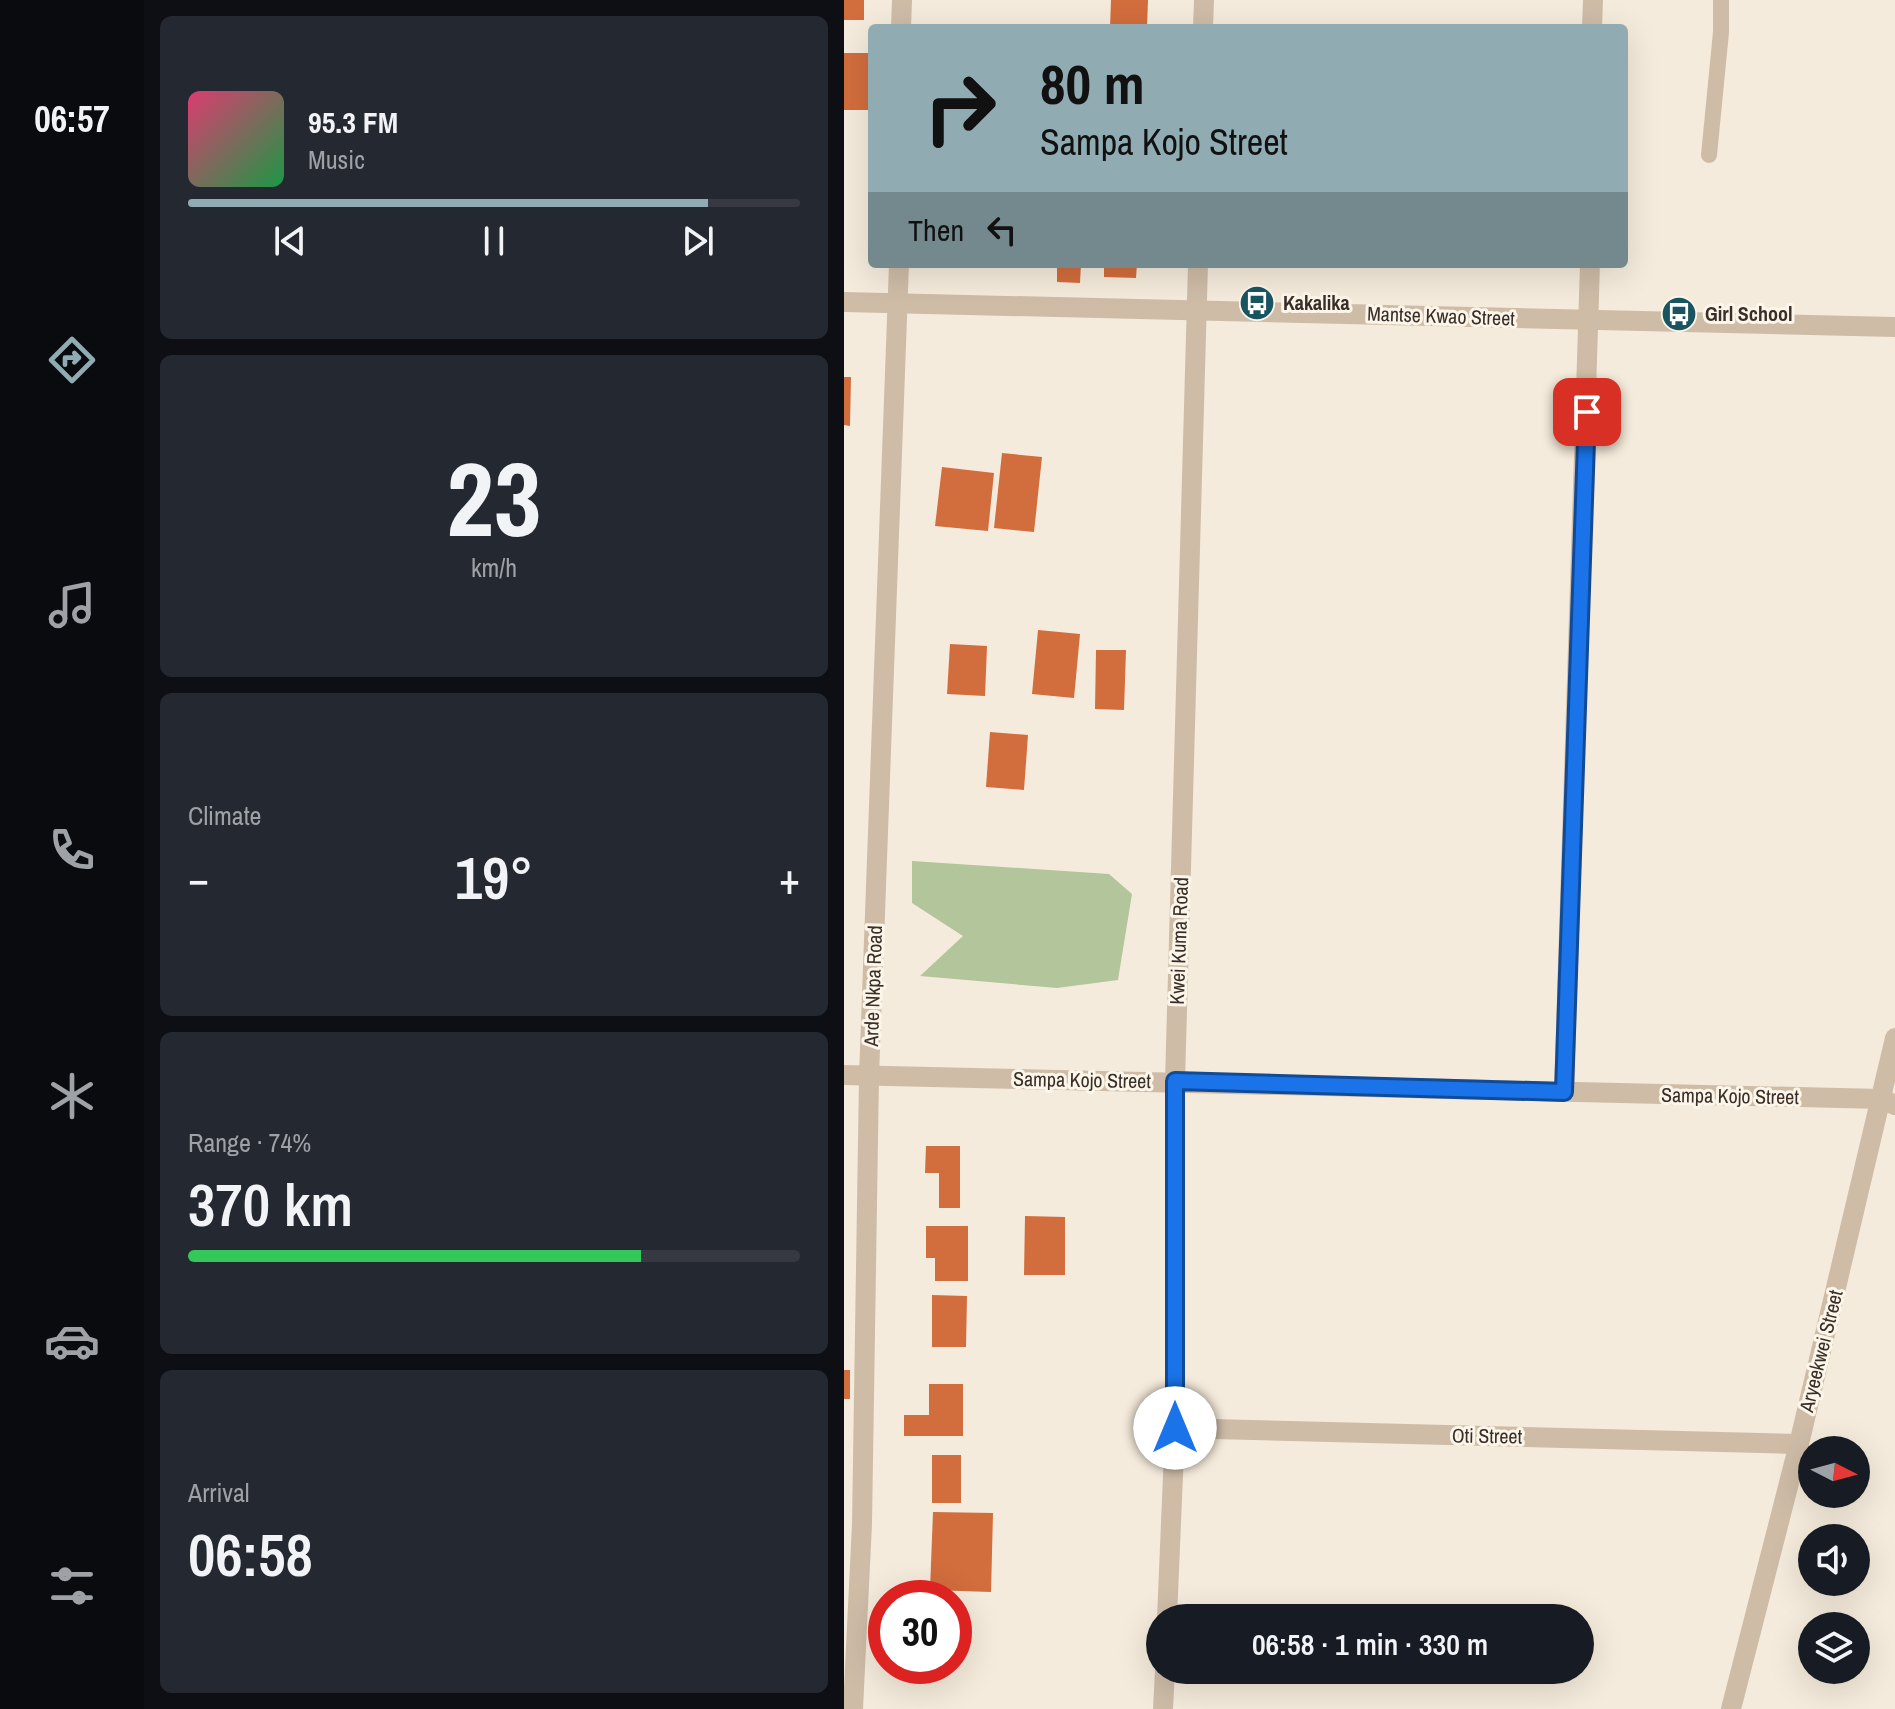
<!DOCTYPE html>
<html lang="en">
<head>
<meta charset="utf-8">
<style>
	body { margin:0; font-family:"Archivo Narrow",sans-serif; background:#242831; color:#f1f3f6; height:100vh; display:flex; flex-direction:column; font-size:30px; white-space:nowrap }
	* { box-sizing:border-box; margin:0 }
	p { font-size:26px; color:#9ea1a6 }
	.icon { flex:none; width:44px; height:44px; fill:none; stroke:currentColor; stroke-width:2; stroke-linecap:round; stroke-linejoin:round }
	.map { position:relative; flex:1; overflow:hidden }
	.panel { display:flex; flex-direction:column; gap:16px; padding:16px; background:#0d0f14; width:700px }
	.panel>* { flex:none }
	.top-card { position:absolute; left:24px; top:24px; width:760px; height:244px; border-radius:8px; box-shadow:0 8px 32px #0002; background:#90acb2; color:#111; overflow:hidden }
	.needle { width:52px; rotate:96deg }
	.tools { position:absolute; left:954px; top:1436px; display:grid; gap:16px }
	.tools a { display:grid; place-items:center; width:72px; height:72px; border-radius:50%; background:#171b24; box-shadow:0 8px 32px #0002; font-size:40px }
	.speed { position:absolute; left:24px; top:1580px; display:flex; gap:16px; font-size:40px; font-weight:700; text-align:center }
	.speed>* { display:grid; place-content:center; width:104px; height:104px; border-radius:50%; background:#171b24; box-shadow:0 8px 32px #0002; line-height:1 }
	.speed .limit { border:12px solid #d22; background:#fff; color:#111 }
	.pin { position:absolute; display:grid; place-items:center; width:68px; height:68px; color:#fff; margin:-34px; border-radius:16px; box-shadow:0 4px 12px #0006 }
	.me { position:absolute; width:88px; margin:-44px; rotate:0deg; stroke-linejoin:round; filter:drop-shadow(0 0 6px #0008) }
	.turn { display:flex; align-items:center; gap:28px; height:168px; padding:0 40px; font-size:36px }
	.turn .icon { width:104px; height:104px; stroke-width:2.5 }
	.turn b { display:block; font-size:56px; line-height:68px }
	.then { display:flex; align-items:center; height:76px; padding:0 40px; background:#0003; gap:16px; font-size:30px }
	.big { font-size:60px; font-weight:600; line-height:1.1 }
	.panel .card { flex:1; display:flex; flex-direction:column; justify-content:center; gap:12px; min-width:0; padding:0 28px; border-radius:12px; background:#242831 }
	.panel .dial { align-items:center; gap:0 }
	.dial b { font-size:104px; line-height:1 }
	.song { display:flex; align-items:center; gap:24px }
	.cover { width:96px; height:96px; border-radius:12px; background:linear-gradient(135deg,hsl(340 70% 55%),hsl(140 70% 35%)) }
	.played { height:8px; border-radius:4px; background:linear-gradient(90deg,#90acb2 85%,#363941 85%) }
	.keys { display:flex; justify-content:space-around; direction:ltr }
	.heat { display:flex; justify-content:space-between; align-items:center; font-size:44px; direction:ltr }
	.charge { height:12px; border-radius:6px; background:linear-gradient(90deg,#34c759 74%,#363941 0) }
	.trip { position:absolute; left:302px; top:1604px; width:448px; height:80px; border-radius:40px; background:#171b24; box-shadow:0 8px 32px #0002; font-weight:600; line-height:80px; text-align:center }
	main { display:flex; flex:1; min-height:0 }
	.tab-bar { display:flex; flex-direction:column; width:144px; justify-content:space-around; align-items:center; background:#090b0e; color:#9ea1a6 }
	.tab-bar .icon { width:56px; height:56px }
	.tab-bar .current { color:#90acb2 }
	.tab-bar b { font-size:36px; color:#f1f3f6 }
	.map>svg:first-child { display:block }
	.green { fill:#b3c59a }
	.building { fill:#d26d3d }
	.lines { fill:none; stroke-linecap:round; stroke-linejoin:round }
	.service { stroke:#cebca7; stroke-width:16 }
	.minor { stroke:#cebca7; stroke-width:20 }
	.route-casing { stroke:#114b97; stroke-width:20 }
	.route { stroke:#1a73e8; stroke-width:14 }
	.labels { text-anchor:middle; stroke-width:6; stroke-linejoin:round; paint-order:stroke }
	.poi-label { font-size:20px; font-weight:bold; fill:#3a2f28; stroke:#fcf5e9; text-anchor:start }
	.street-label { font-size:20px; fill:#3a2f28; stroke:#fcf5e9 }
</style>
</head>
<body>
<main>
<nav class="tab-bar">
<b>06:57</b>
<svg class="icon current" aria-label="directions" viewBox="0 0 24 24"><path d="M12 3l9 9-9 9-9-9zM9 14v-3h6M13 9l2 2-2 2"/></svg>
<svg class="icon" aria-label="music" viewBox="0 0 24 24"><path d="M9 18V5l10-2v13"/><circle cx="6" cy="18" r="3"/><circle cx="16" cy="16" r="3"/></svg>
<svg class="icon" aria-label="phone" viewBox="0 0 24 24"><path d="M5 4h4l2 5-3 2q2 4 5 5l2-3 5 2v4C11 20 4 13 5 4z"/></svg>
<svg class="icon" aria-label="climate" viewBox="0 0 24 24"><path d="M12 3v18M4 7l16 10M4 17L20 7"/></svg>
<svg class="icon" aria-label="car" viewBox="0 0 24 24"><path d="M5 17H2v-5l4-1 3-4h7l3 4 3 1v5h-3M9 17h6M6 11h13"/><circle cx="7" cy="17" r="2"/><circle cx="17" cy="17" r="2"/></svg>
<svg class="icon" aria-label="filters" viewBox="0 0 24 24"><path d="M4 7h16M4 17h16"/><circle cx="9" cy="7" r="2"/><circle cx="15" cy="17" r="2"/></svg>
</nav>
<section class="panel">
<div class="card">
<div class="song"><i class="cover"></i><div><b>95.3 FM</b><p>Music</p></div></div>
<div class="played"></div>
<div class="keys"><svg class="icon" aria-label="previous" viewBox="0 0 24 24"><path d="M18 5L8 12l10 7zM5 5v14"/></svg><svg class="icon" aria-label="pause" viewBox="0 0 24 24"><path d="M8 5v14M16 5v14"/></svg><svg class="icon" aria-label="next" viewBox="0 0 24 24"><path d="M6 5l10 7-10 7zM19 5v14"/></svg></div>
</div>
<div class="card dial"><b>23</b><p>km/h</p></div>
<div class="card"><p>Climate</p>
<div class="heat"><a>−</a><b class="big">19°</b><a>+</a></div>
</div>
<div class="card"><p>Range · 74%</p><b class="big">370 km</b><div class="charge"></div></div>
<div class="card"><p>Arrival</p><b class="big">06:58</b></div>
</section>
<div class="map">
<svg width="1051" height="1709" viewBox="0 0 1051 1709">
	<rect width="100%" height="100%" fill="#f5ebdc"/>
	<!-- green -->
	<path class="green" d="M68,861l197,13 23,20 -14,86 -61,8 -137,-12 43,-40 -51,-33z"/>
	<!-- building -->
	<g class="building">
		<rect x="0" y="0" width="20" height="20"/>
		<path d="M267,0h37l-1,28h-37z"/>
		<rect x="0" y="53" width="26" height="57"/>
		<path d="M213,264h24l-1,19 -23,-1z"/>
		<path d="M260,264h33l-1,14 -32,-1z"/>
		<path d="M0,377h7l-1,49 -6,-1z"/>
		<path d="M158,453l40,4 -8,75 -40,-4z"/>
		<path d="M98,467l52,6 -6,58 -53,-5z"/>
		<path d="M194,630l42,4 -6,64 -42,-4z"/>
		<path d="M106,644l37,2 -2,50 -38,-2z"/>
		<path d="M252,650h30l-2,60 -29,-1z"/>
		<path d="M146,732l38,3 -4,55 -38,-3z"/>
		<path d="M82,1146h34v62h-21v-35h-14z"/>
		<path d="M181,1216l40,1v58h-41z"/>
		<path d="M82,1226h42v55h-33v-23h-9z"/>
		<path d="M88,1295l35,1 -1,51h-34z"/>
		<rect x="0" y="1370" width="6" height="29"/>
		<path d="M85,1384h34v52h-59v-21h25z"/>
		<rect x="88" y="1455" width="29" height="48"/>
		<path d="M89,1512l60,1 -2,79 -61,-2z"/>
	</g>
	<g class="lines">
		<!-- service -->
		<path class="service" d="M865,155l12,-123v-32"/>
		<!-- minor -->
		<g class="minor">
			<path d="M57,28l1,-28"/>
			<path d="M359,28l1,-28"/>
			<path d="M748,28l1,-28"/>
			<path d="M0,302l1051,25"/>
			<path d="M0,1075l1037,24 14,6"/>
			<path d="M720,1092l26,-828"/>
			<path d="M331,1428l624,16"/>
			<path d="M323,1618l8,-190v-347l23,-817"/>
			<path d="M9,1709l9,-185 7,-448 30,-812"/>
			<path d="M319,1709l2,-39"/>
			<path d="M887,1709l68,-265 96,-406"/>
		</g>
	</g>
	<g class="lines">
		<defs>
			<path id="route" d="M331,1428v-347l389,11 23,-680"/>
		</defs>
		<!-- route casing -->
		<use href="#route" class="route-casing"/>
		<!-- route -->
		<use href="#route" class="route"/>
	</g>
	<!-- icons -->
	<defs>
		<symbol id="bus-disc" viewBox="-11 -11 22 22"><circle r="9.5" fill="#195560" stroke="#fcf5e9"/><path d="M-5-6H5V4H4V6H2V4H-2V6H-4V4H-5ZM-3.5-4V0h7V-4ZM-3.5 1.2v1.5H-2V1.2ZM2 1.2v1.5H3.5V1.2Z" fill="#fff"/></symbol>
	</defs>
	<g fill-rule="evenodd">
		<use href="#bus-disc" x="393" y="283" width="40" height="40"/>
		<use href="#bus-disc" x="815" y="294" width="40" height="40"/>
	</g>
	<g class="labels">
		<!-- poi labels -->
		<g class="poi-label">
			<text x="439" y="310">Kakalika</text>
			<text x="861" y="321">Girl School</text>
		</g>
		<!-- street labels -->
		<g class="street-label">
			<text transform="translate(597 316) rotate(2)" y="7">Mantse Kwao Street</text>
			<text transform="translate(335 941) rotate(-88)" y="7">Kwei Kuma Road</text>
			<text transform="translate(29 986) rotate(-88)" y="7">Arde Nkpa Road</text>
			<text transform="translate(238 1080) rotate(1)" y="7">Sampa Kojo Street</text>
			<text transform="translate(886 1096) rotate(1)" y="7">Sampa Kojo Street</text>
			<text transform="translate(977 1351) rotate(-76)" y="7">Aryeekwei Street</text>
			<text transform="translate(643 1436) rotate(1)" y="7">Oti Street</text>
		</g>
	</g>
</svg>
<div class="tools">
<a><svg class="needle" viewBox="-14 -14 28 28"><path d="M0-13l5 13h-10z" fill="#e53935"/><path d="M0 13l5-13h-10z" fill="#9ea1a6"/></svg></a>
<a><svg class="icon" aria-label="sound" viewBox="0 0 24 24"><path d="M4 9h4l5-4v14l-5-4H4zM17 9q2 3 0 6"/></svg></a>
<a><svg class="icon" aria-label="layers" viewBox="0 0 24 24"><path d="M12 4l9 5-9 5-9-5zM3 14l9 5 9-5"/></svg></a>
</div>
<div class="speed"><div class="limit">30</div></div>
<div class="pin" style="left:743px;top:412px;background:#d93025"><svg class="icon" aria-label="arrive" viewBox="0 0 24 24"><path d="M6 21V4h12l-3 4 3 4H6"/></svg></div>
<svg class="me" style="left:331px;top:1428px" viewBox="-20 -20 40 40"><circle r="19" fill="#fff"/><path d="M0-13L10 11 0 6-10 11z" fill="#1a73e8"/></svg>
<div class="trip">06:58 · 1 min · 330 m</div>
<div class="top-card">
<div class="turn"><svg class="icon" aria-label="right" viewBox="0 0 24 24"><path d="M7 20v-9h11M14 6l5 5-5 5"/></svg><div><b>80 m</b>Sampa Kojo Street</div></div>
<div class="then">Then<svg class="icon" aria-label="left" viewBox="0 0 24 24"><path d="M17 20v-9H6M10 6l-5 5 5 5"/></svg></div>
</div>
</div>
</main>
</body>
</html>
